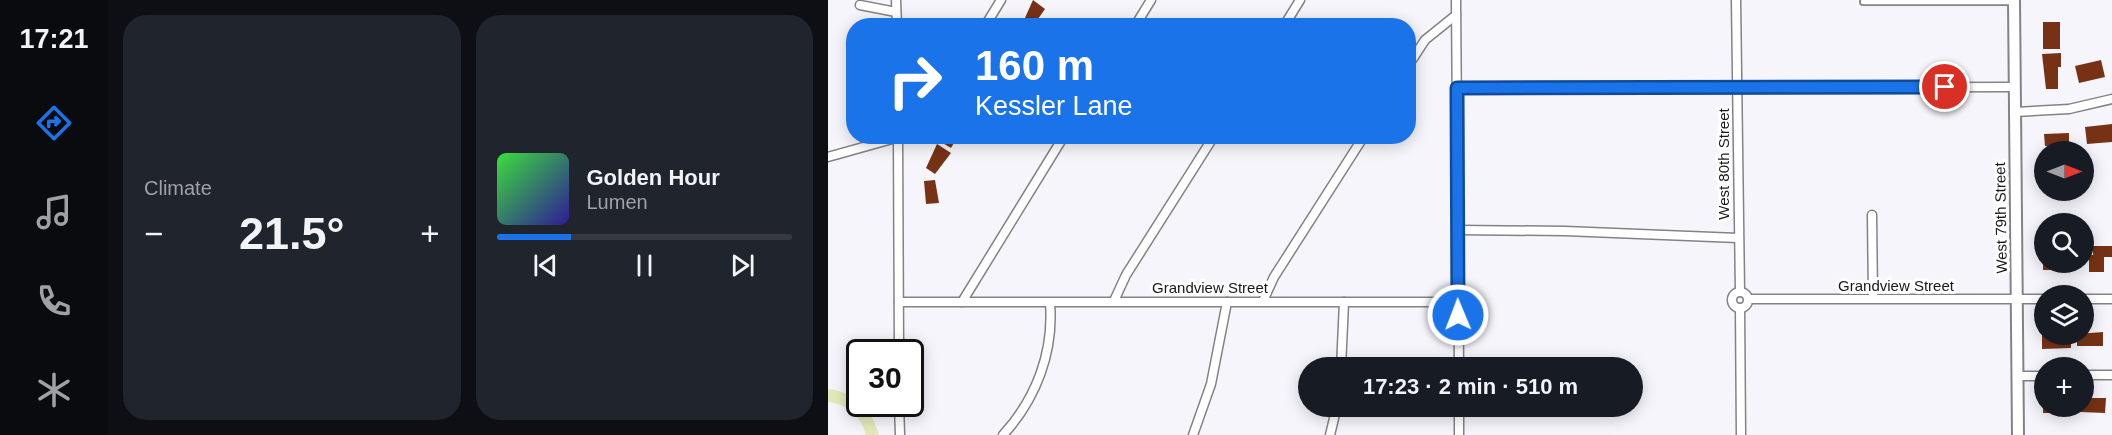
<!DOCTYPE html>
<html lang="en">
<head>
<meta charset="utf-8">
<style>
	body { margin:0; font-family:Helvetica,sans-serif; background:#20242c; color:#f1f3f6; height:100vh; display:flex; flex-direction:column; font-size:22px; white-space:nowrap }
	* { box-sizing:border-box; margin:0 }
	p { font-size:20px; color:#9ea1a6 }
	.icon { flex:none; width:33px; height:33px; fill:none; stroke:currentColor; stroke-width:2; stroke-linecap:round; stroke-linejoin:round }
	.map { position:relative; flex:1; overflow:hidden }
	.panel { display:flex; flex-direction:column; gap:15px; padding:15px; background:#0d0f14; width:720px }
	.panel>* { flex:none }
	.hud { position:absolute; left:18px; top:18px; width:570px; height:126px; border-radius:24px; box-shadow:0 3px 15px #0003; background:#1a73e8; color:#fff; overflow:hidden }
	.needle { width:39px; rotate:90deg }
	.tools { position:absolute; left:1206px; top:141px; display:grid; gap:12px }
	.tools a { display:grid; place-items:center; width:60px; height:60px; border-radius:50%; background:#171b24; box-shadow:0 3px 15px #0003; font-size:30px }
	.speed { position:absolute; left:18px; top:339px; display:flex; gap:12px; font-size:30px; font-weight:700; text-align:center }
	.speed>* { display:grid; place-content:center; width:78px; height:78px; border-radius:50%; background:#171b24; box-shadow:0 3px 15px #0003; line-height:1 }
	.speed .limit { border:3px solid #111; border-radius:9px; background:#fff; color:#111 }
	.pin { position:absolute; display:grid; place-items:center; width:51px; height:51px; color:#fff; margin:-26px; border:3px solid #fff; border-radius:50%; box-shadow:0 2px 6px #0007 }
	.me { position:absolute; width:66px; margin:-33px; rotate:359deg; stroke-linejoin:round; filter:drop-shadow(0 0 4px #0008) }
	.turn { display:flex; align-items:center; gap:21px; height:126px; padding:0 30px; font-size:27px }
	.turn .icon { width:78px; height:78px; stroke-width:2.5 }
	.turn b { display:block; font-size:42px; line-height:51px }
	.big { font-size:45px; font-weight:600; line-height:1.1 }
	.panel .tile { flex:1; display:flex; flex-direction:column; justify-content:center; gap:9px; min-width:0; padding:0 21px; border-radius:24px; background:#20242c }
	.song { display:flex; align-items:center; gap:18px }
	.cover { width:72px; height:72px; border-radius:9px; background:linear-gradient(135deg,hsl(120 70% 55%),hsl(250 70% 35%)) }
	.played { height:6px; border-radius:3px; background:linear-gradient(90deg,#1a73e8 25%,#363941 25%) }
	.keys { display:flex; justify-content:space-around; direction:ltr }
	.heat { display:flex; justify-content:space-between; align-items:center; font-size:33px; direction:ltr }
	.panel .tiles { flex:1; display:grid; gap:15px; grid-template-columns:repeat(2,1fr) }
	.trip { position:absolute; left:470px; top:357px; width:345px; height:60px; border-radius:30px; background:#171b24; box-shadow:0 3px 15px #0003; font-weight:600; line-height:60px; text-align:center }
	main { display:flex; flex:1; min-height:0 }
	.dock { display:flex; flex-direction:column; width:108px; justify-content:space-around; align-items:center; background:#090b0e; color:#9ea1a6 }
	.dock .icon { width:42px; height:42px }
	.dock .current { color:#1a73e8 }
	.dock b { font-size:27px; color:#f1f3f6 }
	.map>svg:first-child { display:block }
	.green { fill:#e3e9b9 }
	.building { fill:#773215 }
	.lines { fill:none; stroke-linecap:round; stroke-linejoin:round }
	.service-casing { stroke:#838286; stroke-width:8 }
	.minor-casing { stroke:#838286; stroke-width:11 }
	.tertiary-casing { stroke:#838286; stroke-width:14 }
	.service { stroke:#fff; stroke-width:4.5 }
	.minor { stroke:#fff; stroke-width:8 }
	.tertiary { stroke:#fff; stroke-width:10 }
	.route-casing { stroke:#114b97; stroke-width:15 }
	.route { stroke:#1a73e8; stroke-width:10 }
	.labels { text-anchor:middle; stroke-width:6; stroke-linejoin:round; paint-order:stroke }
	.street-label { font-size:15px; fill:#181819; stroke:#fff }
</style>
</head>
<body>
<main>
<nav class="dock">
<b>17:21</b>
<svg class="icon current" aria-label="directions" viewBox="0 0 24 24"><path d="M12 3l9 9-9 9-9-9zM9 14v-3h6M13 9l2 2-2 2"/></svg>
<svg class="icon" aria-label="music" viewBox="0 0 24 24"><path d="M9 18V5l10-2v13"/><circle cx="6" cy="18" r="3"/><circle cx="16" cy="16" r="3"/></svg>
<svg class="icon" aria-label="phone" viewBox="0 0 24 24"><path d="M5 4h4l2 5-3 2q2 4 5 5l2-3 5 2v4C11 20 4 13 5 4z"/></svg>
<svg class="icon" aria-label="climate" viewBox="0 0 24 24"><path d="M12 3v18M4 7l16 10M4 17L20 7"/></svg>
</nav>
<section class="panel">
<div class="tiles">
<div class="tile"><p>Climate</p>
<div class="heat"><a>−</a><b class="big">21.5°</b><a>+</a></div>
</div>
<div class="tile">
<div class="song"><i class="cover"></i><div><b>Golden Hour</b><p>Lumen</p></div></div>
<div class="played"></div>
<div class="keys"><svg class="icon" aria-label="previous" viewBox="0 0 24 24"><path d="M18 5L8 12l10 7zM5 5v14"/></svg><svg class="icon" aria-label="pause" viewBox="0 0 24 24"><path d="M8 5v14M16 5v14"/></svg><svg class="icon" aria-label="next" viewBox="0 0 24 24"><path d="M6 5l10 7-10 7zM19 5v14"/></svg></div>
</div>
</div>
</section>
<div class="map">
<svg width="1284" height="435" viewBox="0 0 1284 435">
	<rect width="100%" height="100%" fill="#f6f5fb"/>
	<!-- green -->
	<path class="green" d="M0,389c26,2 45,22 51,46h-13c-5,-19 -19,-31 -38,-33z"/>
	<!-- building -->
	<g class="building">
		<path d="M205,0l12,9 -12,17 -9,-6z"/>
		<rect x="1215" y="22" width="17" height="27"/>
		<path d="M1233,53v14h-3v22h-12l-4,-35z"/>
		<path d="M1273,60l4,17 -26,6 -4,-17z"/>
		<path d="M1284,124v18l-25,2 -2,-17z"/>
		<path d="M1241,133v12l-24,1 -1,-12z"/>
		<path d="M116,136h14l-7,12 -10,-6z"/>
		<path d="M109,144l14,9 -16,21 -9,-6z"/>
		<path d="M107,180l4,23 -13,1 -2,-23z"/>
		<path d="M1265,246h19v11h-8v15h-15v-17h4z"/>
		<rect x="1215" y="262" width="14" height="8"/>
		<path d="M1275,332v14h-26v-12z"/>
		<path d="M1214,334h29v14l-29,1z"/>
		<path d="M1256,398h22l-1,15 -24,-1z"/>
		<rect x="1215" y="406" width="29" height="7"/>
	</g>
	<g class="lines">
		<defs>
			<path id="service" d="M1035,2h151"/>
			<g id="minor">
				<path d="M68,0l1,26"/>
				<path d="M628,0l3,368"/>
				<path d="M908,0l4,292"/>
				<path d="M32,5l36,7"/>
				<path d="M157,26l16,-26"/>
				<path d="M307,26l16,-26"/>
				<path d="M456,26l16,-26"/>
				<path d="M580,66l17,-26 31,-25"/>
				<path d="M629,88l558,-1"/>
				<path d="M1187,112l54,-3 43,-10"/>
				<path d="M70,136l1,216"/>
				<path d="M0,157l75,-21"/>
				<path d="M1044,215l1,82"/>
				<path d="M630,230l107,1 173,7"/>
				<circle cx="912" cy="300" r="8"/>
				<path d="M920,299h296"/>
				<path d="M1256,299h28"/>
				<path d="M286,301l12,-26 88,-139"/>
				<path d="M435,301l11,-24 90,-141"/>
				<path d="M71,302h559"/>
				<path d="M134,302l102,-166"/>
				<path d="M912,308l1,127"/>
				<path d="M513,368l3,-66"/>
				<path d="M1256,375h28"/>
				<path d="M1190,376h26"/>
				<path d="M71,404l1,31"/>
				<path d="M631,406v29"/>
				<path d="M175,435c33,-36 51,-83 47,-132"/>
				<path d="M365,435l18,-51 16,-82"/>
				<path d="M502,435l7,-29"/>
			</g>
			<path id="tertiary" d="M1186,0l4,435"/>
		</defs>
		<!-- service casing -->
		<use href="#service" class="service-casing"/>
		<!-- minor casing -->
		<use href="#minor" class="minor-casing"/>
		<!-- tertiary casing -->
		<use href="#tertiary" class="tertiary-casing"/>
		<!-- service -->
		<use href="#service" class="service"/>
		<!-- minor -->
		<use href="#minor" class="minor"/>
		<!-- tertiary -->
		<use href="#tertiary" class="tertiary"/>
	</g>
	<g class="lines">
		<defs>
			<path id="route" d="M630,315l-1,-227 488,-1"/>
		</defs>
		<!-- route casing -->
		<use href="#route" class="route-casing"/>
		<!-- route -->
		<use href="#route" class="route"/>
	</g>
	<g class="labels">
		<!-- street labels -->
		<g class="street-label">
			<text transform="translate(896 164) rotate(-90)" y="5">West 80th Street</text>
			<text transform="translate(1173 218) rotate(-91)" y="5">West 79th Street</text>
			<text x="1068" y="291">Grandview Street</text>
			<text x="382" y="293">Grandview Street</text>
		</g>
	</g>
</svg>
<div class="tools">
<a><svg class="needle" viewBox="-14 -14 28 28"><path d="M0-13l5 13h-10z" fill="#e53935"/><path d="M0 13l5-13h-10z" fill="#9ea1a6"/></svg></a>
<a><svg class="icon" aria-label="search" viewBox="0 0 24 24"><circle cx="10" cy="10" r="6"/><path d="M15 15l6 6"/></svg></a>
<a><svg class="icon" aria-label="layers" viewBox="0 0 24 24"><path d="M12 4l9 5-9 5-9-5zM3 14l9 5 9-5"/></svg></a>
<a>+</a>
</div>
<div class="speed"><div class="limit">30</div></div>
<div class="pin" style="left:1117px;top:87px;background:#d93025"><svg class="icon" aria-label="arrive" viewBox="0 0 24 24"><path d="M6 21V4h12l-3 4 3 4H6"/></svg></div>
<svg class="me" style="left:630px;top:315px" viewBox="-20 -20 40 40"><circle r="17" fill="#1a73e8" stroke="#fff" stroke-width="3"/><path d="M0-11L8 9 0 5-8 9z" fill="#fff"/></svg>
<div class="trip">17:23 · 2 min · 510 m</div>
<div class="hud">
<div class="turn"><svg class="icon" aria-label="right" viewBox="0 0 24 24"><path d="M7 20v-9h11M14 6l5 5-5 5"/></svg><div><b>160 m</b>Kessler Lane</div></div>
</div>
</div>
</main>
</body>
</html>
